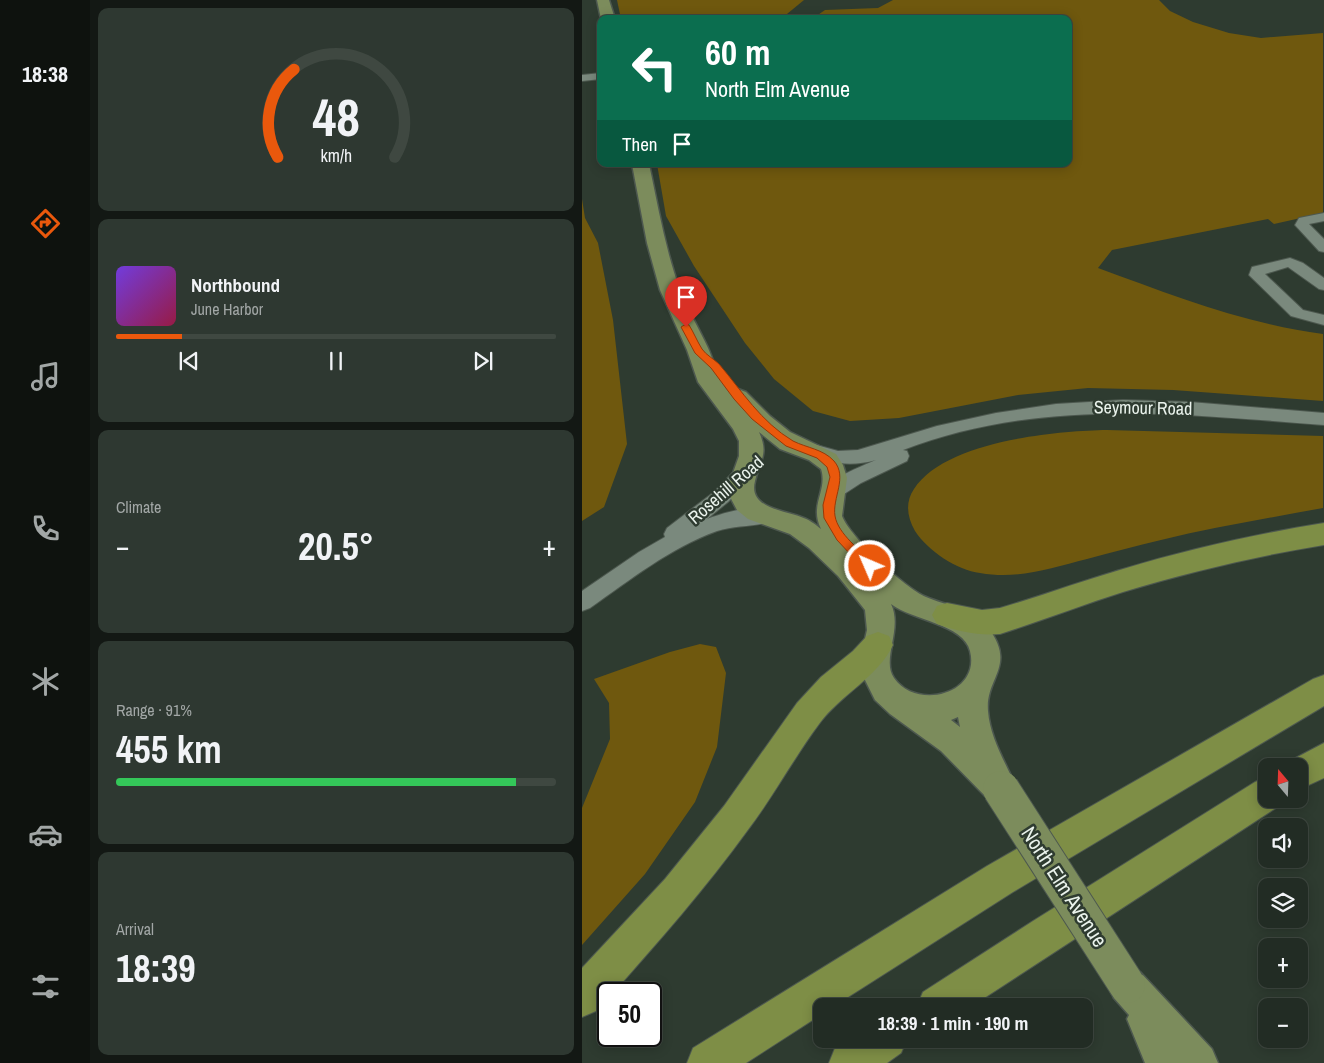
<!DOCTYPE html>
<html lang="en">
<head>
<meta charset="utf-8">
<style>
	body { margin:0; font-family:"Archivo Narrow",sans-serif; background:#2e3831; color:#f1f3f6; height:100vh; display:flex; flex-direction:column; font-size:19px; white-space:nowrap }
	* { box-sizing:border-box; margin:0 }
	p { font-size:16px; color:#a2a7a6 }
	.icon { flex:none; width:28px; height:28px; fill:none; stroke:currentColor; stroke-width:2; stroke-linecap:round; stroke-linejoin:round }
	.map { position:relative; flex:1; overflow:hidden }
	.side { display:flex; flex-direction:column; gap:8px; padding:8px; background:#131814; width:492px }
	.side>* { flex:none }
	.banner { position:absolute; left:15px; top:15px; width:475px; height:152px; border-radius:10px; box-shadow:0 2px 12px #0003,0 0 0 1px #3f4841; background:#0b6e4f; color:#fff; overflow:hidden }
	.needle { width:32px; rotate:341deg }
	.tools { position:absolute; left:676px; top:758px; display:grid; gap:10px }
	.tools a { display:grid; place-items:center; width:50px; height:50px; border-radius:10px; background:#222c24; box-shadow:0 2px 12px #0003,0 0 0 1px #3f4841; font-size:25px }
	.speed { position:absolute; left:15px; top:982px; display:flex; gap:10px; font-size:25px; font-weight:700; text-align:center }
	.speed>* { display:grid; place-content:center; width:65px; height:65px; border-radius:50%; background:#222c24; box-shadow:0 2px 12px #0003,0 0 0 1px #3f4841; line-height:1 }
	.speed .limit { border:2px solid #111; border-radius:8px; background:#fff; color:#111 }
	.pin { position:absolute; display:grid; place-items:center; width:42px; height:42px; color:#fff; margin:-51px -21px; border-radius:50% 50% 50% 0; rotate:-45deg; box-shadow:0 0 5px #0007 }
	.pin .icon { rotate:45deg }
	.me { position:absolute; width:55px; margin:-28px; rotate:315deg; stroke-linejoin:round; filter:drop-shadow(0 0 4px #0008) }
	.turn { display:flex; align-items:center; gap:18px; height:105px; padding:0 25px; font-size:22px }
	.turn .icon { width:65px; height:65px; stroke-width:2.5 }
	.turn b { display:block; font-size:35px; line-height:42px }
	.then { display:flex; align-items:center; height:48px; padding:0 25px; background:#0003; gap:10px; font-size:19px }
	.big { font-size:38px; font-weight:700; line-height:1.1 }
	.side .widget { flex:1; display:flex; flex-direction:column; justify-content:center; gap:8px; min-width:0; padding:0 18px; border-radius:10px; background:#2e3831 }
	.side .dial { align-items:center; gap:0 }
	.dial svg { height:130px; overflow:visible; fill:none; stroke:#3f4841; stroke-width:7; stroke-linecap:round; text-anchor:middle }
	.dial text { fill:#f1f3f6; stroke:none }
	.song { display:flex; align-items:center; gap:15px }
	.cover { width:60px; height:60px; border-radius:8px; background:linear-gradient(135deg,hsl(260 70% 55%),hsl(340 70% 35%)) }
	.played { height:5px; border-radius:2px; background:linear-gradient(90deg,#ea580c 15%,#3f4841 15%) }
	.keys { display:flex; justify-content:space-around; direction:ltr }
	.heat { display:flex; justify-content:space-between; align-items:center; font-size:28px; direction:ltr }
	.charge { height:8px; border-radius:4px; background:linear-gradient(90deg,#34c759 91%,#3f4841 0) }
	.trip { position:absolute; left:231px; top:998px; width:280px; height:50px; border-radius:10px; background:#222c24; box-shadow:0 2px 12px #0003,0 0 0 1px #3f4841; font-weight:700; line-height:50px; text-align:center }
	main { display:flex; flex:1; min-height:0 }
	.menu { display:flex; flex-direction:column; width:90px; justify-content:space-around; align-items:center; background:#0e120e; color:#a2a7a6 }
	.menu .icon { width:35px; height:35px }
	.menu .active { color:#ea580c }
	.menu b { font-size:22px; color:#f1f3f6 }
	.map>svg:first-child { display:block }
	.green { fill:#6f580e }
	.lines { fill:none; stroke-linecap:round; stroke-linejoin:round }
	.minor-casing { stroke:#4d584f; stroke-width:2 }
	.major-casing { stroke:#4d584f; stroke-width:3 }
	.highway-casing { stroke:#4d584f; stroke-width:2 }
	.minor { fill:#7a897d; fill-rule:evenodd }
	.major { fill:#7c8c5c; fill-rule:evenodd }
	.highway { fill:#7e8e46; fill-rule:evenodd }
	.major-bridge-casing { stroke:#4d584f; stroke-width:38; stroke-linecap:butt }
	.major-bridge { stroke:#7c8c5c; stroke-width:36 }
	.route { fill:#ea580c; stroke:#983908 }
	.labels { text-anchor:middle; stroke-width:5; stroke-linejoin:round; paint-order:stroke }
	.street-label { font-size:18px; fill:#eaf3ec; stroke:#2e3b30 }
	.near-street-label { font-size:21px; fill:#eaf3ec; stroke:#2e3b30 }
</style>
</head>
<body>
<main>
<nav class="menu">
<b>18:38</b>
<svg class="icon active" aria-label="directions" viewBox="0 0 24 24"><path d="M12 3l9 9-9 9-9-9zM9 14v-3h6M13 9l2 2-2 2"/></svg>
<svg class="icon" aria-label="music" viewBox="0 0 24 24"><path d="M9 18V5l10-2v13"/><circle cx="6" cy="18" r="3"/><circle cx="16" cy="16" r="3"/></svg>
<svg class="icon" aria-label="phone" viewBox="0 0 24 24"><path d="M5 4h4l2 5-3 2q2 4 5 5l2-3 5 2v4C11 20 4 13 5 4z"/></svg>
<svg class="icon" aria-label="climate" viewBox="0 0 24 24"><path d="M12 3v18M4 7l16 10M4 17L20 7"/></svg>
<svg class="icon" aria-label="car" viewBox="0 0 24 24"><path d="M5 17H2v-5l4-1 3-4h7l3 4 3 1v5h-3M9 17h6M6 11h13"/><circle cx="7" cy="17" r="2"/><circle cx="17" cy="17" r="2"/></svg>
<svg class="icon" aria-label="filters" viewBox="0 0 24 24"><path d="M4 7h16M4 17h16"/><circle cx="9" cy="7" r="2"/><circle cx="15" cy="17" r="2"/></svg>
</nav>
<section class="side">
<div class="widget dial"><svg viewBox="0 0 100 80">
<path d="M14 69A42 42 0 1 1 86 69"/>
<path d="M14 69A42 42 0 0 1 24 15" stroke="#ea580c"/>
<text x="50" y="56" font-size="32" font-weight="700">48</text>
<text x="50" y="72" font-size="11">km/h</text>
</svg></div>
<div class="widget">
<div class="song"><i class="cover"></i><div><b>Northbound</b><p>June Harbor</p></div></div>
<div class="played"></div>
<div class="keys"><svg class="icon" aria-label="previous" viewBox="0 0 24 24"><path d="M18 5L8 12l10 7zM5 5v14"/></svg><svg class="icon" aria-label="pause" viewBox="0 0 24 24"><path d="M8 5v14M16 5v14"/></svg><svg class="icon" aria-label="next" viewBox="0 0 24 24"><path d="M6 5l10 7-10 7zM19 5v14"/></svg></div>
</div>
<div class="widget"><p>Climate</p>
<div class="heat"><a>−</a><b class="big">20.5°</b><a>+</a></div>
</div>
<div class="widget"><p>Range · 91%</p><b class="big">455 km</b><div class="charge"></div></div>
<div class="widget"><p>Arrival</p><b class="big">18:39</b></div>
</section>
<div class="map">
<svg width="742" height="1063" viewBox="0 0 742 1063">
	<rect width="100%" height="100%" fill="#2e3b30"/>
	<!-- green -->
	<g class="green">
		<path d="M35,0h187l-17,14 -21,5h-145z"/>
		<path d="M311,0h266l11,11 23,11 36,11 32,5 62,-5v180l-49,11 -6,-5 -156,31 -14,18c74,27 147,56 225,66v67l-150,-11 -85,-2 -70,7 -119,23 -49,3 -37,-10 -39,-32 -29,-36 -51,-77 -28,-50 -9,-52h411v-145h-256l13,-9 53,-2z"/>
		<path d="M0,199l3,19 13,25 15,77 14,124 -23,63 -22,14z"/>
		<path d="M525,430l216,6v72c-54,10 -109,19 -162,32 -25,6 -49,12 -74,19 -36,9 -69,21 -107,14 -23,-3 -52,-22 -65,-42 -8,-14 -10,-29 -1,-42 31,-48 141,-58 193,-59z"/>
		<path d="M118,644l16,3 10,26 -9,74 -22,55 -50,72 -63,71v-137l28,-69 -1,-36 -15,-24 76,-27z"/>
	</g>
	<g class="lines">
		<defs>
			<g id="minor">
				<path d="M19,73v6l-19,2v-6z"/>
				<path d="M742,213v8l-15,3 15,15v13l-5,-1 -24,-26 4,-7z"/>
				<path d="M708,258l13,5 21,15v12l-5,-1 -31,-22 -23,7 38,36 21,5v10l-33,-9 -42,-41 3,-8z"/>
				<path d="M541,400l67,2 134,11v12c-143,-11 -284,-28 -421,25l4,1 2,5 -2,5 -46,22 -23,15 -7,2 -7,-2 -3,-5c9,-15 39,-26 55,-33 -25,7 -45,3 -70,-4l-2,-5 2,-5 7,-2 25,7 20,-1 79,-24 59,-13 60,-9z"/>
				<path d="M163,465l7,2 2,5 -2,5 -24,25 -21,17c19,-7 46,-15 66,-8l3,5 -3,5c-18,6 -38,4 -56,10 -47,17 -87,49 -127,77l-8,3v-20l57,-39 26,-15 -1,-3 3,-6 47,-36 24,-25z"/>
			</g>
			<g id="major">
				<path d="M15,0h12l6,19h-14z"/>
				<path d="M50,164h17c9,42 16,85 31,126 8,20 19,39 28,58 8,18 8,28 21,44l9,-3 8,3 24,24 20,16 46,22 7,11 4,13 -5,38c8,21 63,72 84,81 20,9 46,10 61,29 31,40 -2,51 1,85 2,28 19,54 29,78l-4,11 -12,5 -12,-5 -48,-49 -51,-37 -15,-14 -14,-28 -1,-11 7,-31 -2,-20 -27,-34 -29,-28 -19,-14 -42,-15 -11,-9 -8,-15 -1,-8 11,-31v-15l-6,-12 -35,-47 -11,-32 -27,-60 -13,-47zM177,432l21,17 29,11 12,9c7,21 -12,36 0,60 -6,-5 -13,-10 -20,-12 -18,-7 -53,-9 -46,-36 5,-21 14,-27 4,-49zM309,604c20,16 73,20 79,47 11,43 -53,60 -76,27 -13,-18 9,-49 -3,-74zM376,717l2,10 -9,-7z"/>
				<path d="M545,966l13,6 72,77 6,14h-73l-18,-44 2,-4 -15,-17 -6,-13 6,-13z"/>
			</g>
			<g id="highway">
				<path d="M742,523v22c-68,11 -135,27 -201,47 -41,13 -82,29 -123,42 -22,2 -42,-3 -63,-10l-5,-9 5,-9 10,-3 35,7 18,-2c41,-12 82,-27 123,-39 66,-20 133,-35 201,-46z"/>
				<path d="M296,632l11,4 4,9c-15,32 -53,50 -74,79 -26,35 -46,73 -72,107 -42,58 -88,110 -135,163h-4v3l-12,14 -14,6v-49l83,-89 59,-73 73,-103 24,-26 32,-26 14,-15z"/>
				<path d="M742,675v31l-311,186 -179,114h-12v8l-76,49h-59l6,-15 294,-182 326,-187z"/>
				<path d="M742,743v35l-24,11v-23h-14l2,-4z"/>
				<path d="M685,777v22h15l-3,7 -307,200h-55l6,-14 110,-71 222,-139z"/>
				<path d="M268,1039h57l-6,14 -14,10h-58l6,-15z"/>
			</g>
		</defs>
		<!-- minor casing -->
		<use href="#minor" class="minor-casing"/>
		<!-- major casing -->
		<use href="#major" class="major-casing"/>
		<!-- highway casing -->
		<use href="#highway" class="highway-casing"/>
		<!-- minor -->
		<use href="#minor" class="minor"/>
		<!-- major -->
		<use href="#major" class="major"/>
		<!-- highway -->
		<use href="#highway" class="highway"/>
		<defs>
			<path id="major-bridge" d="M419,789l126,196"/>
		</defs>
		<!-- major-bridge casing -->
		<use href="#major-bridge" class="major-bridge-casing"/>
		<!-- major-bridge -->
		<use href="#major-bridge" class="major-bridge"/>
	</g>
	<!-- route -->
	<path class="route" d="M104,324l3,1c5,8 8,16 13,24 4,6 12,10 17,15 23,27 42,58 74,77 14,7 30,8 41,20 14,16 -2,37 1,55 3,18 26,35 39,47l1,3 -1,4h-9l-28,-30 -13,-22 -1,-13 7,-28 -3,-10 -10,-9 -31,-12 -34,-27 -18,-20 -23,-31 -16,-15 -14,-26z"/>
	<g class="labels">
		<!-- street labels -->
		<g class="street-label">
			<text transform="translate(561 408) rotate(1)" y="6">Seymour Road</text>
			<text transform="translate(144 490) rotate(-41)" y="6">Rosehill Road</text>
		</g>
		<!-- near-street labels -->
		<g class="near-street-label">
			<text transform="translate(482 887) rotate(57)" y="7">North Elm Avenue</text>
		</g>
	</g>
</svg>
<div class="tools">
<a><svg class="needle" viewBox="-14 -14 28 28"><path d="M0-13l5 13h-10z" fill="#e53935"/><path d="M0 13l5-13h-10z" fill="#a2a7a6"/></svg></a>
<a><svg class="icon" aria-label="sound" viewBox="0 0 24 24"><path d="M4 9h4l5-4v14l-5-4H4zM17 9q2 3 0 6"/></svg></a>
<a><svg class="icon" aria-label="layers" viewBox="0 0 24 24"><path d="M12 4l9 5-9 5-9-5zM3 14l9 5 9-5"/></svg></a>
<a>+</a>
<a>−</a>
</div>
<div class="speed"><div class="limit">50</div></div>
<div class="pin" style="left:104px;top:327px;background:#d93025"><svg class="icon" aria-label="arrive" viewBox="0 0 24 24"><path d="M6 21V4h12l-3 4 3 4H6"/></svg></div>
<svg class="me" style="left:288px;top:566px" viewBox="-20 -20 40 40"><circle r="17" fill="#ea580c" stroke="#fff" stroke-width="3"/><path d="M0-11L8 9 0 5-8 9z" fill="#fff"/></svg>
<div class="trip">18:39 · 1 min · 190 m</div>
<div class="banner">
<div class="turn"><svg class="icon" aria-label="left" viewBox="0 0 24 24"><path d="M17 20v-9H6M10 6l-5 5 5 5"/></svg><div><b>60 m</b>North Elm Avenue</div></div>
<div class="then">Then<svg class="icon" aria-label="arrive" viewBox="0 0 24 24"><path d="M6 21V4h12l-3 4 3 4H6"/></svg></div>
</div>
</div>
</main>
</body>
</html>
